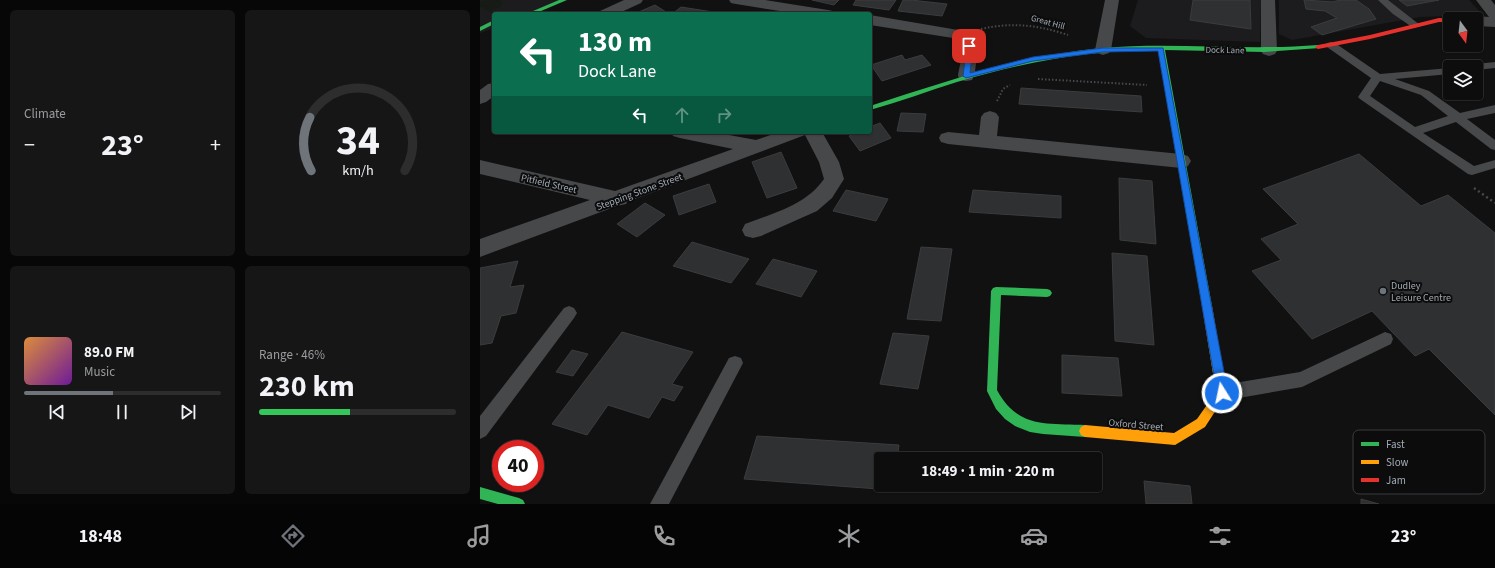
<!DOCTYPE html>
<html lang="en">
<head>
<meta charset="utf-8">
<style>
	body { margin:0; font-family:"Source Sans 3",sans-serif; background:#161617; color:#f1f3f6; height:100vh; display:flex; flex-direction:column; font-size:15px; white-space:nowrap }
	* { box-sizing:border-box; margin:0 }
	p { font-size:13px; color:#9a9c9e }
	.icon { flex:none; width:22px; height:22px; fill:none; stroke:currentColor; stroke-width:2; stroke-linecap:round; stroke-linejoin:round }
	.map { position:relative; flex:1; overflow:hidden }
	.sheet { display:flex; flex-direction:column; gap:10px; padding:10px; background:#070708; width:480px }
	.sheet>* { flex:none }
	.banner { position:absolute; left:12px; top:12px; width:380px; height:122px; border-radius:4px; box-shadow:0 1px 3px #0004,0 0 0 1px #2d2d2e; background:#0b6e4f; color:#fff; overflow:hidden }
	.needle { width:26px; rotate:165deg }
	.fabs { position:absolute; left:963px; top:12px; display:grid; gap:8px }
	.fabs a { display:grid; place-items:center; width:40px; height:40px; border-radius:4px; background:#0d0d0e; box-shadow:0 1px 3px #0004,0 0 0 1px #2d2d2e; font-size:20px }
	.speed { position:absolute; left:12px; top:440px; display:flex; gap:8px; font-size:20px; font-weight:700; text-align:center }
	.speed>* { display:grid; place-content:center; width:52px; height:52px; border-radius:50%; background:#0d0d0e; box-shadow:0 1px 3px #0004,0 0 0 1px #2d2d2e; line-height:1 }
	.speed .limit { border:6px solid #d22; background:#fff; color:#111 }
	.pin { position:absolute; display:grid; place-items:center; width:34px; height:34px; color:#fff; margin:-17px; border-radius:8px; box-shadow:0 2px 6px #0006 }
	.me { position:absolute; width:44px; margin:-22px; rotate:350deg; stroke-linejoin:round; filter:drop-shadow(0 0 3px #0008) }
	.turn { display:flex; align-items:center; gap:14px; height:84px; padding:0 20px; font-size:18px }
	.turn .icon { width:52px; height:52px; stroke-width:2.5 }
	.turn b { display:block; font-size:28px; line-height:34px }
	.lanes { display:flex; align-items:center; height:38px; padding:0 20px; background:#0003; justify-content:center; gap:20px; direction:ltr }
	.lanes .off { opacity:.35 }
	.big { font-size:30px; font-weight:700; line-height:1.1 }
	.sheet .widget { flex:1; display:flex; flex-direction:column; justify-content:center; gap:6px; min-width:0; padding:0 14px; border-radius:6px; background:#161617 }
	.sheet .dial { align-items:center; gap:0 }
	.dial svg { height:104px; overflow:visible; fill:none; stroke:#2d2d2e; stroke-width:7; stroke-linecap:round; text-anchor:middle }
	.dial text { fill:#f1f3f6; stroke:none }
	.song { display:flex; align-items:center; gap:12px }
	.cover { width:48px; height:48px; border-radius:6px; background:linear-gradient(135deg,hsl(30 70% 55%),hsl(280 70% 35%)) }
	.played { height:4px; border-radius:2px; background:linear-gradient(90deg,#6f747b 45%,#2d2d2e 45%) }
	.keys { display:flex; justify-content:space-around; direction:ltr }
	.heat { display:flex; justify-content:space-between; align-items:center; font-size:22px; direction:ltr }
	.charge { height:6px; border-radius:3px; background:linear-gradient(90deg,#34c759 46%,#2d2d2e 0) }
	.sheet .tiles { flex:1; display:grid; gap:10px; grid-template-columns:repeat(2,1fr) }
	.trip { position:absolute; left:394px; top:452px; width:228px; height:40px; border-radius:4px; background:#0d0d0e; box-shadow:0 1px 3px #0004,0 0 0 1px #2d2d2e; font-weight:700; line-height:40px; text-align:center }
	.tab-bar { display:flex; height:64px; justify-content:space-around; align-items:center; background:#050506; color:#9a9c9e }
	.tab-bar .icon { width:28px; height:28px }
	.tab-bar .current { color:#6f747b }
	.tab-bar b { font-size:18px; color:#f1f3f6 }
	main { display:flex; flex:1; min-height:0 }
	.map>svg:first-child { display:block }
	.built { fill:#1c1c1e }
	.green { fill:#161b16 }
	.building { fill:#2e3032; stroke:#3a3c3e }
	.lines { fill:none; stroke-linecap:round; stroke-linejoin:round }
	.path-far1 { stroke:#47494c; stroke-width:2; stroke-dasharray:1.5 2; stroke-linecap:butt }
	.path { stroke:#47494c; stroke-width:2.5; stroke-dasharray:2 3; stroke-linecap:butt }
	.lane { fill:#46484a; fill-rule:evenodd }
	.street { fill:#46484a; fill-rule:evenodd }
	.fast { fill:#30b455; fill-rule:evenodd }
	.slow { fill:#ff9f0a; fill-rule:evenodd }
	.jam { fill:#e5322d; fill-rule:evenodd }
	.route { fill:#1a73e8; stroke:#114b97 }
	.poi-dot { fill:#6f747b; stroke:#0c0c0d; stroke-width:1.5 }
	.labels { text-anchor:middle; stroke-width:4; stroke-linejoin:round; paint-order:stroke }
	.far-street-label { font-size:9px; fill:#a1aab3; stroke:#0c0c0d }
	.street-label { font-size:10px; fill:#a1aab3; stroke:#0c0c0d }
	.poi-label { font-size:10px; fill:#a1aab3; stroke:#0c0c0d; text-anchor:start }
	.key { fill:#0c0c0d; stroke:#393b3f; stroke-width:1 }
	.key-label { font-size:11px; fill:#a1aab3 }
</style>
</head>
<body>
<main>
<section class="sheet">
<div class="tiles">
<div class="widget"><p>Climate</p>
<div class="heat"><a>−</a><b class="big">23°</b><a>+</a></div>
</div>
<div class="widget dial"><svg viewBox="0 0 100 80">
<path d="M14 69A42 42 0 1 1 86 69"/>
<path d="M14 69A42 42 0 0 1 13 28" stroke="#6f747b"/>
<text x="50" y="56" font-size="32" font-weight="700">34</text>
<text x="50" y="72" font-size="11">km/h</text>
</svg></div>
<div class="widget">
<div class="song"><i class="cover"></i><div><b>89.0 FM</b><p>Music</p></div></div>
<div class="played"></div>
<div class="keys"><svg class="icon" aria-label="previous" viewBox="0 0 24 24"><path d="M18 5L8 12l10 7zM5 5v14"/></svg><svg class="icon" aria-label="pause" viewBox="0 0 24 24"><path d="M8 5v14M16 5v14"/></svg><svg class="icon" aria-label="next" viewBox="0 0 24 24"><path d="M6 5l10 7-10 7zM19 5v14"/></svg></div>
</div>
<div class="widget"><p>Range · 46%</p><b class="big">230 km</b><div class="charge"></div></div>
</div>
</section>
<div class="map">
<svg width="1015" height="504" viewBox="0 0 1015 504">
	<rect width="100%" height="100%" fill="#111112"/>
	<!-- built -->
	<g class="built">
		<path d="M0,0h84l-35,14h-35v14l-14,5z"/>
		<path d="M658,0h123l-1,42 -114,-4 -16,-12z"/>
		<path d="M799,0h190l14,15 -63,2 -128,23 -13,-6z"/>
	</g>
	<!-- green -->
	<path class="green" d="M18,0l4,1v5l-13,6 -9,-6v-5z"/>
	<!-- building -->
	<g class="building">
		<path d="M332,0h27l-5,5z"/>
		<path d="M376,0h40l-7,10 -36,-5z"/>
		<path d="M423,0h8l36,4 -5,12 -44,-5z"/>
		<path d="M713,0h57l1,29 -61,-9z"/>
		<path d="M824,0l29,2 7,-2h16l13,9 7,10 -54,16 -11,-8 26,-9 -12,-7 -19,-2z"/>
		<path d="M919,0h40l-32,6z"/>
		<path d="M175,5l11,7 -4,2h-28z"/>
		<path d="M201,7l45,7h-54z"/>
		<path d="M422,55l3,5 17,-5 9,10 -49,16 -11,-16z"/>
		<path d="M541,88l120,8 1,16 -123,-8z"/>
		<path d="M421,113l25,1 -3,18 -26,-1z"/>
		<path d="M400,123l11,15 -31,13 -11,-15 9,-4h12v-5z"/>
		<path d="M301,152l16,36 -30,10 -15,-36z"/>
		<path d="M879,154l62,52 27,-11 47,38v182l-66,-66 -14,7 -43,-45 -60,28 -60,-68 29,-11 -20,-21 37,-15 -35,-35z"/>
		<path d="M639,178l33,3 4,63 -36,-4z"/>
		<path d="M229,184l7,18 -37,13 -6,-19z"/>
		<path d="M366,190l42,9 -12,22 -43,-10z"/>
		<path d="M493,190l88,6v22l-92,-6z"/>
		<path d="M165,203l20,12 -28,22 -20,-13z"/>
		<path d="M212,242l57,17 -18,24 -58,-17z"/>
		<path d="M441,247l31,2 -11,72 -34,-2z"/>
		<path d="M632,253l35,3 7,89 -39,-4z"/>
		<path d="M293,259l44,12 -16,26 -45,-13z"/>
		<path d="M38,261l-8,26 14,-2 -8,28 -15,3 -9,27 -12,2v-77z"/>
		<path d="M142,332l71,20 -21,32 11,3 -9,14 -12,-4 -13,21 -41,-13 -21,30 -35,-11z"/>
		<path d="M413,333l36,3 -11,53 -38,-5z"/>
		<path d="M92,350l16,4 -15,22 -17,-4z"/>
		<path d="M582,355l56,3 4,38 -60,-3z"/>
		<path d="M277,436l142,9 -2,14h-16v26h12l-1,5 -148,-11z"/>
		<path d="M664,481l46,5 2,18h-46z"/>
		<path d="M881,499l18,5h-18z"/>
	</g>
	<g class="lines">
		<!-- path-far1 -->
		<g class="path-far1">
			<path d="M501,29c31,-7 57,-4 87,6"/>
			<path d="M558,79l109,6"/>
			<path d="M517,101l6,-12 7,-4"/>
		</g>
		<!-- path -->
		<path class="path" d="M994,188l21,15"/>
		<!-- lane -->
		<g class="lane">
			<path d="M898,0h10l32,25 -5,3 -3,-1 -19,-13z"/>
			<path d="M851,42l4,1 45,31 70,-6v6l-55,5 34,12 31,22 35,-8v8l-28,6 28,21v10l-4,-1 -35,-27 -33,11 51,33 21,-6v8l-23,7 -4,-1 -108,-75 -2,-2 13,-19 -44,-31 -1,-2 1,-2zM900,81l41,14 27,21 -33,11 -45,-31z"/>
			<path d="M1015,62v6l-19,2v-3h-5l5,-3z"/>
			<path d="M89,306l5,2 3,5 -3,5 -88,118 -6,3v-23l84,-108z"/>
			<path d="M905,332l6,2 2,5 -2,5 -89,43 -80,14 -6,-2 -2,-6 2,-6 6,-2 78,-13z"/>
			<path d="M255,356l6,2 2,5 -74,141h-19l79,-146z"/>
		</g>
		<!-- street -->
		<g class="street">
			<path d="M144,0h19l-2,3 -24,11h-19l2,-3z"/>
			<path d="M249,0h36l63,10 5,1 2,3h-36l-63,-10 -5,-1z"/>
			<path d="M625,0h14l-8,50 -2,3 -6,2 -6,-2 -2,-3z"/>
			<path d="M781,0h14l2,51 -2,3 -6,2 -6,-2 -2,-3z"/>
			<path d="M996,0h15l4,5v22l-19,-1v-7h-6l6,-3 13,1z"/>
			<path d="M390,15l94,16c12,8 14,19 12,33 -1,6 -1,11 -4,16l-6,1 -6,-1 -2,-4c2,-13 8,-29 -5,-38l-83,-13z"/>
			<path d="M14,83v13l-8,6 -6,2v-14l8,-6z"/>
			<path d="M510,111l6,2 3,4 -2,19 184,18 7,2 3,5 -3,5 -7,2 -233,-24 -7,-2 -2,-4 2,-4 7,-2 31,3 2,-18 3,-4z"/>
			<path d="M191,132h42l43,8 23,-8h43l17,30 5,17 -12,19 -15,13 -56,25 -8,2 -8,-2 -3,-6 3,-6c29,-11 61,-19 79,-45l-5,-17 -14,-27 -178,67 -1,2 -9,2 -137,51v-18l110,-39 -110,-26v-14l135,31 118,-42 -53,-11 -7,-2z"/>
		</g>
		<!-- fast -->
		<g class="fast">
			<path d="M79,0h8l-33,14h-8z"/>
			<path d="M14,20v4l-14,7v-4z"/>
			<path d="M838,45l3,2 -1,1 -56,4 -99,-2 47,256 -2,3 -3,1 -3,-1 -2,-3 -44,-256c-69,0 -135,12 -201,32 -29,9 -58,20 -87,28v-4c76,-25 153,-51 232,-58 72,-6 144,3 216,-3z"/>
			<path d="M516,287l51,2 3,1 2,3 -2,3 -3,1 -46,-2 -4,95c21,39 50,33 88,35l4,2 2,4 -2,4 -4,2 -42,-3 -13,-2 -15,-6 -10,-7 -9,-10 -9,-18 4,-100 2,-3z"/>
			<path d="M0,487l39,11 4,2 2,4h-27l-18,-5z"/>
		</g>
		<!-- slow -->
		<path class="slow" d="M727,302l3,1 2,3 15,87 -22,34 -30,18 -90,-8 -4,-2 -2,-4 2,-4 4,-2 89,8 23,-14 19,-27 -14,-86 2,-3z"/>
		<!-- jam -->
		<path class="jam" d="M959,18l13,1h-2v3h-11l-69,17 -52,10 -3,-2 3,-2 52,-10z"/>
	</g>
	<!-- route -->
	<path class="route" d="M487,44l6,2 -3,27 63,-16 70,-9h60l65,345 -2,4 -4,1 -4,-1 -1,-4 -59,-342 -55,1 -70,9 -67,17 -3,-2z"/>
	<!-- markers -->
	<circle class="poi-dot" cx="903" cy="291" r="4"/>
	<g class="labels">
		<!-- far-street labels -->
		<g class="far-street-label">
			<text transform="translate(568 22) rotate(15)" y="3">Great Hill</text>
			<text transform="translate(745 50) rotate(1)" y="3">Dock Lane</text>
		</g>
		<!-- street labels -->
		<g class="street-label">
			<text transform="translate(69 183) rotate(13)" y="4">Pitfield Street</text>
			<text transform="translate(159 191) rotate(-20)" y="4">Stepping Stone Street</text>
			<text transform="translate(656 424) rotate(5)" y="4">Oxford Street</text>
		</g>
		<!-- poi labels -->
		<g class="poi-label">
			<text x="911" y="289">Dudley<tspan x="911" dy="12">Leisure Centre</tspan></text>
		</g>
	</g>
	<!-- legend -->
	<rect x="873" y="430" width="132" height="64" rx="6" class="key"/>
	<rect x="881" y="442" width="18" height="4" fill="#30b455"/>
	<rect x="881" y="460" width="18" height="4" fill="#ff9f0a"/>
	<rect x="881" y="478" width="18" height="4" fill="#e5322d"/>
	<g class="key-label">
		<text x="906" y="448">Fast</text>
		<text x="906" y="466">Slow</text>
		<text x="906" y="484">Jam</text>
	</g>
</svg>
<div class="fabs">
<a><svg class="needle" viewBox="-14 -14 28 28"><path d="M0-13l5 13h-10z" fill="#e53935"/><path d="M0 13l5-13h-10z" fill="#9a9c9e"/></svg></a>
<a><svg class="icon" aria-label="layers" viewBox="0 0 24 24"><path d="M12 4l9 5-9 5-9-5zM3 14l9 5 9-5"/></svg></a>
</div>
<div class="speed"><div class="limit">40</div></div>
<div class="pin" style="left:489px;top:46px;background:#d93025"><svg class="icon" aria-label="arrive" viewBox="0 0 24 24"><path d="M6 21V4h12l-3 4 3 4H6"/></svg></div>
<svg class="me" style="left:742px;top:393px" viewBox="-20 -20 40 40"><circle r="17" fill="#1a73e8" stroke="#fff" stroke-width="3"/><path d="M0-11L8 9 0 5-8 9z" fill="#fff"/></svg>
<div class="trip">18:49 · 1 min · 220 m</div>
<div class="banner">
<div class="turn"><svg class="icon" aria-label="left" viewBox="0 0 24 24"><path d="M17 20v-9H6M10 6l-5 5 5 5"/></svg><div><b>130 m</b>Dock Lane</div></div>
<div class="lanes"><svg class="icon" aria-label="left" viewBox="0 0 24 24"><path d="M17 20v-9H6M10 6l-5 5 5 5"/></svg><svg class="icon off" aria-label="ahead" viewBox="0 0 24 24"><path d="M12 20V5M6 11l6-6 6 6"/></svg><svg class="icon off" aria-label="right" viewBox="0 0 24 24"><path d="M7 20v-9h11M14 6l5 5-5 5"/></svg></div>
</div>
</div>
</main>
<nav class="tab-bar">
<b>18:48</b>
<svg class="icon current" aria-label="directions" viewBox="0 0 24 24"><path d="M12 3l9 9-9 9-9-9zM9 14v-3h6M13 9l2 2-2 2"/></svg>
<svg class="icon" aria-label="music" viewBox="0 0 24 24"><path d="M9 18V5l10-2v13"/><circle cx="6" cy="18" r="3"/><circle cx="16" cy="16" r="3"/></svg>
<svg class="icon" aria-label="phone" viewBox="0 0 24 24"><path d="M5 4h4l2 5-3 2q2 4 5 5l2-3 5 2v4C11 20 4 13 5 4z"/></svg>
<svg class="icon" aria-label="climate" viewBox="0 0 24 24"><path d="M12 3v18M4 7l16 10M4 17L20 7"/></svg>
<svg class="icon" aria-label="car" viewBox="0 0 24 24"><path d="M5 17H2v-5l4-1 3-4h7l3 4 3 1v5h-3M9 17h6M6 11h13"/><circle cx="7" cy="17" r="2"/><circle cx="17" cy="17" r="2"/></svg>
<svg class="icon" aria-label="filters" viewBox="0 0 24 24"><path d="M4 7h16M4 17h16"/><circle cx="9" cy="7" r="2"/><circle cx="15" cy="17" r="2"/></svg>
<b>23°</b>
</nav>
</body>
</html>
